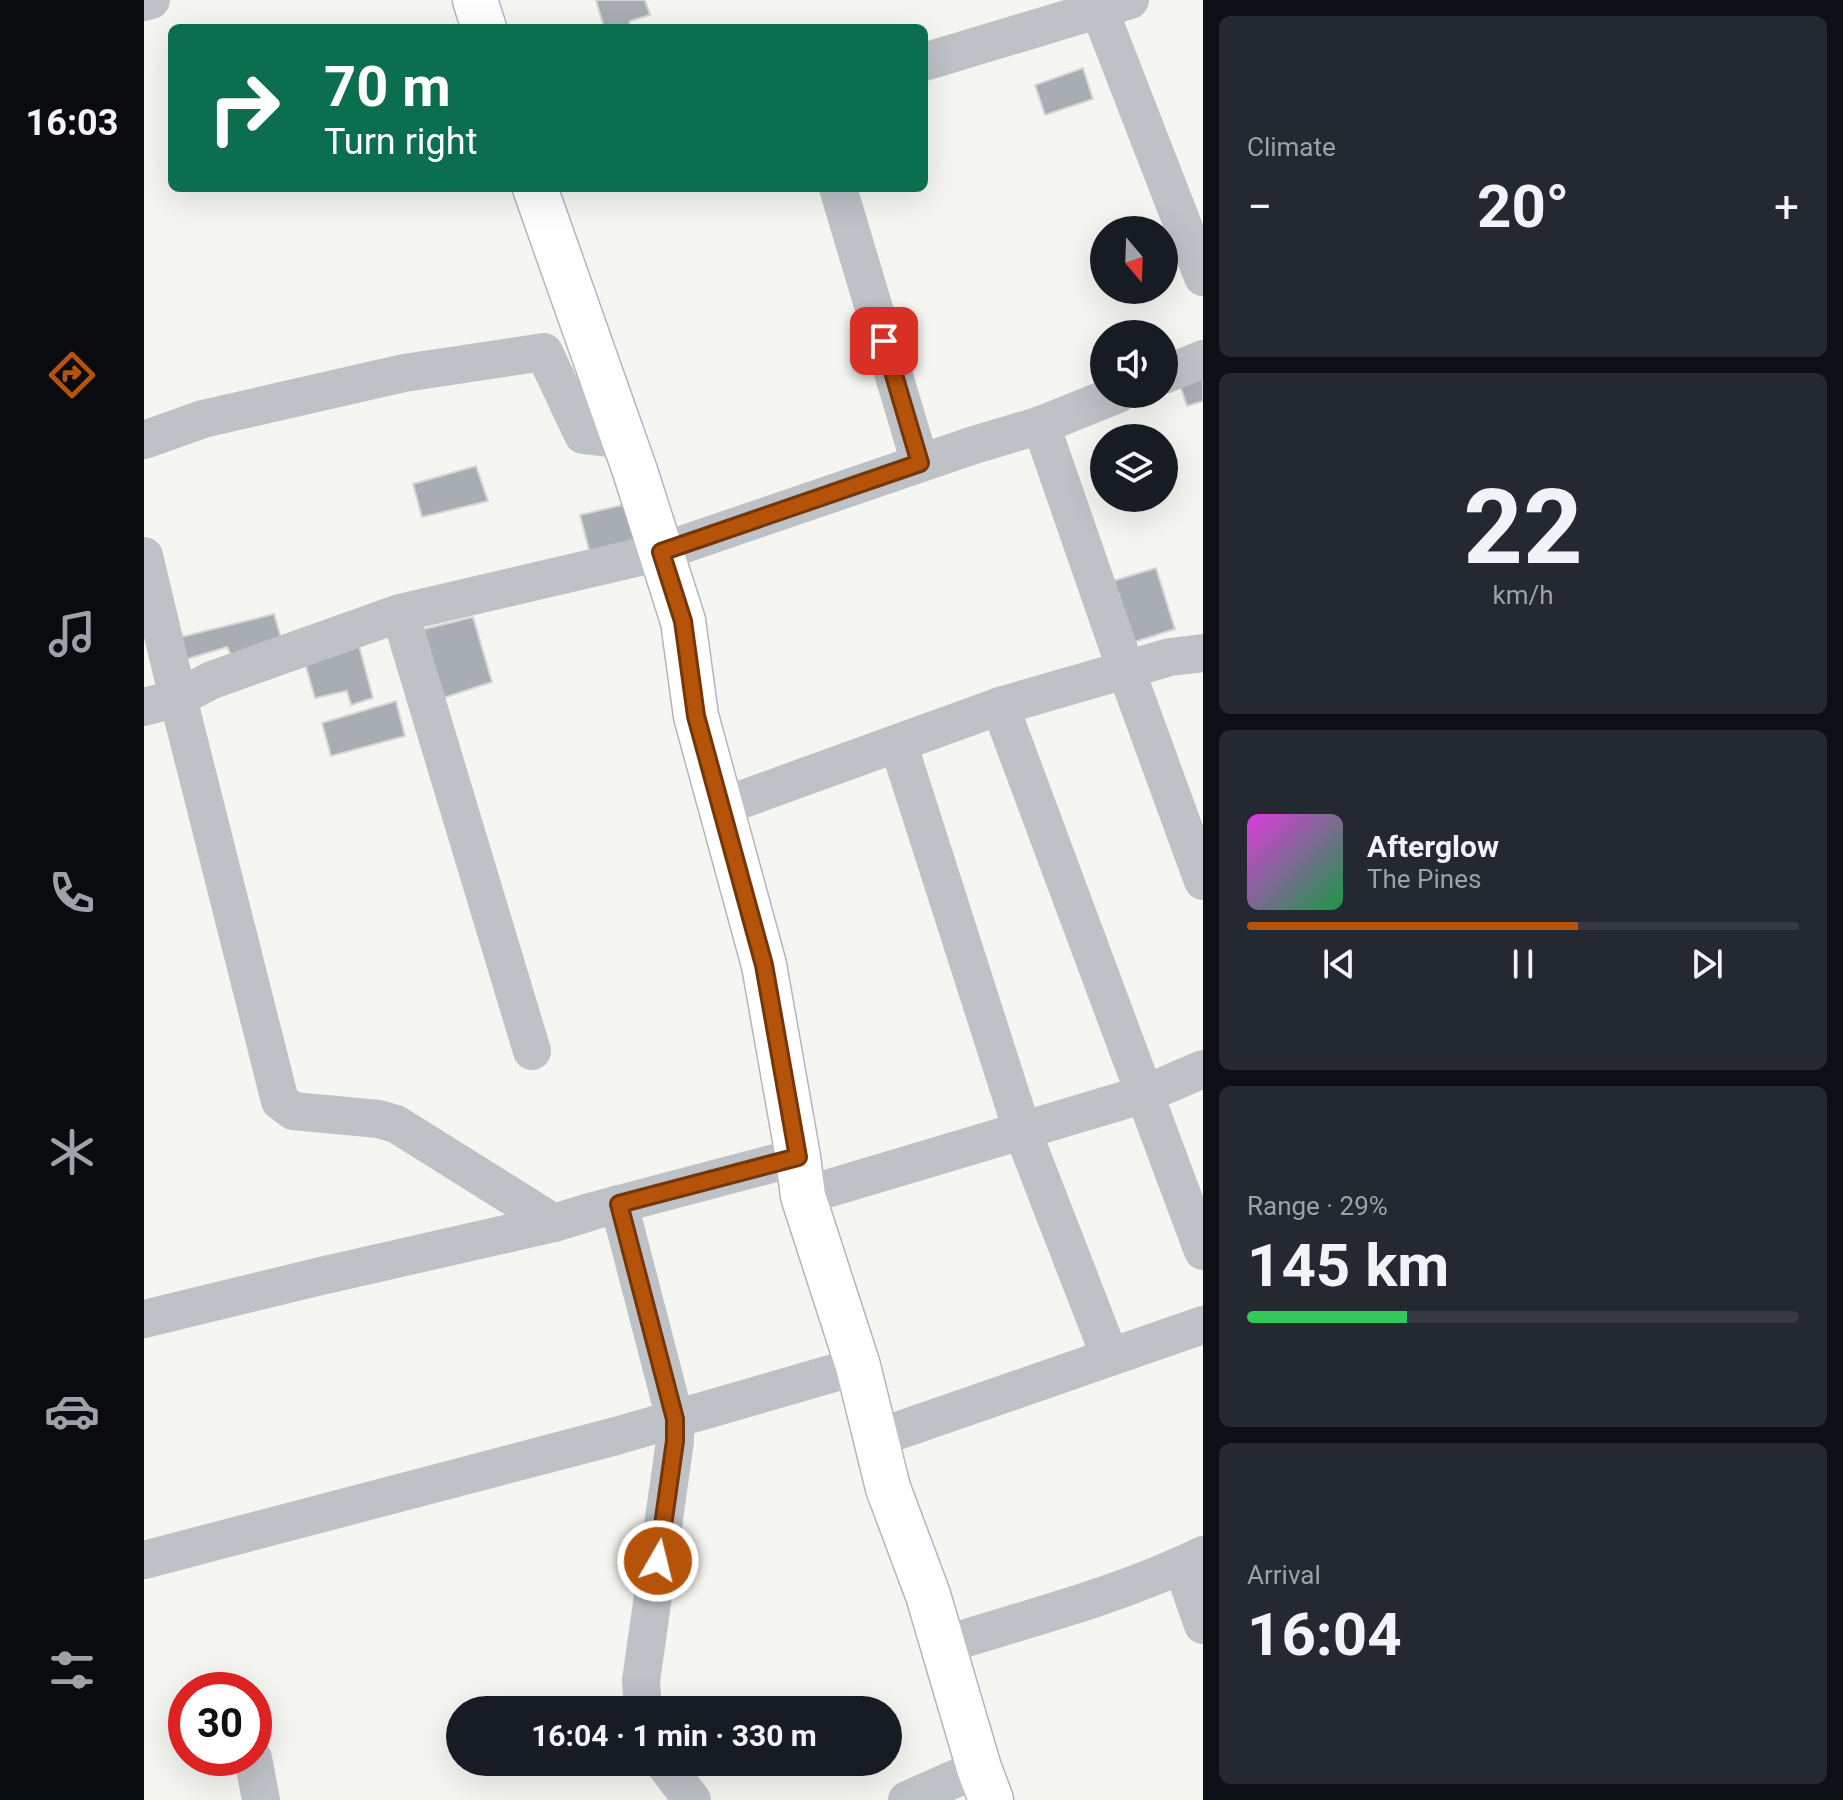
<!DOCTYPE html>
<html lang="en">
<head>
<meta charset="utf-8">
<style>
	body { margin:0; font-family:Roboto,sans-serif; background:#242831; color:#f1f3f6; height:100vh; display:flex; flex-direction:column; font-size:30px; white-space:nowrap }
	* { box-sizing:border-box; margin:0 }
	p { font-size:26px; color:#9ea1a6 }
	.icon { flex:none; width:44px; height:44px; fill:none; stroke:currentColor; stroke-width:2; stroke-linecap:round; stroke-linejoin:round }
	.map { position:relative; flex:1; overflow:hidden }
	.details { display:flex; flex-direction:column; gap:16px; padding:16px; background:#0d0f14; width:640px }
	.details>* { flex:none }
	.top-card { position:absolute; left:24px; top:24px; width:760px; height:168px; border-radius:12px; box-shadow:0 8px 32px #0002; background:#0b6e4f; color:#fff; overflow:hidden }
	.needle { width:52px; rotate:161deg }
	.tools { position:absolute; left:946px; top:216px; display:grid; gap:16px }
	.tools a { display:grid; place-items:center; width:88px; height:88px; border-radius:50%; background:#171b24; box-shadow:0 8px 32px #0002; font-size:40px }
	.speed { position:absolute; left:24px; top:1672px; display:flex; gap:16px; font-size:40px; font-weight:700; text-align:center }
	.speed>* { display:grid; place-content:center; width:104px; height:104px; border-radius:50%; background:#171b24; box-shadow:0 8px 32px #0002; line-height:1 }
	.speed .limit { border:12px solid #d22; background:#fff; color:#111 }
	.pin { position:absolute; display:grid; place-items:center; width:68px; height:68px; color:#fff; margin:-34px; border-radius:16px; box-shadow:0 4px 12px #0006 }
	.me { position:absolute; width:88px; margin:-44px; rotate:8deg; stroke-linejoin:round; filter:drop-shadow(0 0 6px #0008) }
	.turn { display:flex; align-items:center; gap:28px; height:168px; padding:0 24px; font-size:36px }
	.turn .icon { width:104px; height:104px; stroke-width:2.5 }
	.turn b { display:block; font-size:56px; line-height:68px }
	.big { font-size:60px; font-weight:700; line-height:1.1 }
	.details .widget { flex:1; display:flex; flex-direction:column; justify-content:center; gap:12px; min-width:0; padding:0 28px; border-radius:12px; background:#242831 }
	.details .dial { align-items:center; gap:0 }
	.dial b { font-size:104px; line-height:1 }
	.song { display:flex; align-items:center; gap:24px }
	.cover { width:96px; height:96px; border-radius:12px; background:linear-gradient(135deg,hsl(300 70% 55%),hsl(140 70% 35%)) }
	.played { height:8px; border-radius:4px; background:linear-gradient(90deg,#b45309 60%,#363941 60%) }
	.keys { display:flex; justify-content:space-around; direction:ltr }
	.heat { display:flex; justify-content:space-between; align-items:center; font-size:44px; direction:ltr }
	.charge { height:12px; border-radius:6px; background:linear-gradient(90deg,#34c759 29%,#363941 0) }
	.trip { position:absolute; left:302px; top:1696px; width:456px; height:80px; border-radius:40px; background:#171b24; box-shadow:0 8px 32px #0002; font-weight:700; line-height:80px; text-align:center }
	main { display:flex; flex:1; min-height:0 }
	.tab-bar { display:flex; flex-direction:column; width:144px; justify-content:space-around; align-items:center; background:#090b0e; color:#9ea1a6 }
	.tab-bar .icon { width:56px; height:56px }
	.tab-bar .active { color:#b45309 }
	.tab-bar b { font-size:36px; color:#f1f3f6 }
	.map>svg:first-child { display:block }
	.building { fill:#a7adb3; stroke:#d6d6d4; stroke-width:2 }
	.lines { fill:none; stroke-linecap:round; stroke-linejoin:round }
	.secondary-casing { stroke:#b3b7bb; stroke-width:47 }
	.street { stroke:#bec1c5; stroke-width:38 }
	.secondary { stroke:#fff; stroke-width:44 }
	.route-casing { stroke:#753606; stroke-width:20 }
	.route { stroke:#b45309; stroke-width:14 }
</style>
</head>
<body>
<main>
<nav class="tab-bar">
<b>16:03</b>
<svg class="icon active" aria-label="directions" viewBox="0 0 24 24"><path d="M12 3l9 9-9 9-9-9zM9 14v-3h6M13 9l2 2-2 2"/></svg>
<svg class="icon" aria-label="music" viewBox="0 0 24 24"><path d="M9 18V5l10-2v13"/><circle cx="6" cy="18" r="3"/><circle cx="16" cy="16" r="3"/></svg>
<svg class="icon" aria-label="phone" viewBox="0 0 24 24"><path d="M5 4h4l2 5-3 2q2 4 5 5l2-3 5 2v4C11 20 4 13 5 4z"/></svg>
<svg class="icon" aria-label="climate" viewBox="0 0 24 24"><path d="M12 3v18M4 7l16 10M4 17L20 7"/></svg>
<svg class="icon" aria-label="car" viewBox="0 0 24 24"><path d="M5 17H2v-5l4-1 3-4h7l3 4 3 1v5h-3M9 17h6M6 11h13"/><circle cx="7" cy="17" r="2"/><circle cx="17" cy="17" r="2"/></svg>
<svg class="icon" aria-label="filters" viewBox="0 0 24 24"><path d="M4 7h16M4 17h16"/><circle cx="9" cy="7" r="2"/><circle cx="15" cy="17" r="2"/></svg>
</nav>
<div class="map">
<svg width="1059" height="1800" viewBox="0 0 1059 1800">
	<rect width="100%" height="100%" fill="#f5f5f1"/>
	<!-- building -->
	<g class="building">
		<path d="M452,0h49l5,15 -20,6 -1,4 -10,3h-15z"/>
		<path d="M939,68l10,31 -48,16 -10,-30z"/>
		<path d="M1059,360v41l-16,5 -12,-35z"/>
		<path d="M332,466l12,35 -66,16 -9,-33z"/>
		<path d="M491,502l14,49 -56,14 -13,-50z"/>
		<path d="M1012,568l19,61 -50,16 -19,-62z"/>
		<path d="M130,614l10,34 -49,15 -8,-16 -40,12 -6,-22z"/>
		<path d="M329,617l19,65 -55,18 -24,-68z"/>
		<path d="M215,646l14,52 -22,7 -4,-14 -32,7 -10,-35z"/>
		<path d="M252,701l9,35 -74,20 -9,-33z"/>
	</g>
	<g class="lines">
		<defs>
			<g id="secondary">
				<path d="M331,0l9,28"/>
				<path d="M391,188l100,283 48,150 13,95 68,249 34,192 5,39 55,170 30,122 40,107 51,173 12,32"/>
			</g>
		</defs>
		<!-- secondary casing -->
		<use href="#secondary" class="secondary-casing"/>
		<!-- street -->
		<g class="street">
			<path d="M0,2l7,-2"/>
			<path d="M955,9l104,268"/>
			<path d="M780,62l206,-62"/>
			<path d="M694,188l82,275"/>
			<path d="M1020,375l39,-16"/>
			<path d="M897,425l85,245 77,211"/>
			<path d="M0,440l59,-21 201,-46 140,-21 39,83 41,5"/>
			<path d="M0,556l34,142 102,403 13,10 86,8 17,5 158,99"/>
			<path d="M256,613l132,438"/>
			<path d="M856,706l203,545"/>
			<path d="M0,707l34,-9 34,-18 188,-67 261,-61 313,-107 67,-20 77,-31"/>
			<path d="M754,743l124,387 88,227"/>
			<path d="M577,807l279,-101 170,-49 33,-4"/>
			<path d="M659,1196l342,-102 58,-25"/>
			<path d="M475,1204l56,215v22l-34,240 2,29"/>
			<path d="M0,1319l177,-43 233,-53 39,-12 205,-54"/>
			<path d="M733,1438l326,-113"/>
			<path d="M0,1560l472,-124 242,-70"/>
			<path d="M1038,1565l21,60"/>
			<path d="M799,1645c87,-27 178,-50 260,-90"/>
			<path d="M109,1758l8,42"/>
			<path d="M519,1762l29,38"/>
			<path d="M763,1800l72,-32"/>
		</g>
		<!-- secondary -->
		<use href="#secondary" class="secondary"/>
	</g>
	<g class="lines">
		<defs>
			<path id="route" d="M514,1561l17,-120v-22l-56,-215 179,-47 -34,-192 -68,-249 -13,-95 -22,-69 259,-89 -36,-122"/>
		</defs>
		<!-- route casing -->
		<use href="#route" class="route-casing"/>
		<!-- route -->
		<use href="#route" class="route"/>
	</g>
</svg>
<div class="tools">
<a><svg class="needle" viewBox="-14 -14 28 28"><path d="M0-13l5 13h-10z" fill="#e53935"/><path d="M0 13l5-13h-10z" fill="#9ea1a6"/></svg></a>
<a><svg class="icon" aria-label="sound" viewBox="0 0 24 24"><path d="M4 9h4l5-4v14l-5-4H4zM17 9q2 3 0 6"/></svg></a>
<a><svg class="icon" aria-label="layers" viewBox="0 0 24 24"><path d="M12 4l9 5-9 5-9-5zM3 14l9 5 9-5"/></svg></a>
</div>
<div class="speed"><div class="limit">30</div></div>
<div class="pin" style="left:740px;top:341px;background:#d93025"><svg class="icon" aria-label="arrive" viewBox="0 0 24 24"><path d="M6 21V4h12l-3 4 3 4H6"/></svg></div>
<svg class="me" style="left:514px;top:1561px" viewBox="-20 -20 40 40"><circle r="17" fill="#b45309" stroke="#fff" stroke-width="3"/><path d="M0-11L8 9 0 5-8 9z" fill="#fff"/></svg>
<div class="trip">16:04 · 1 min · 330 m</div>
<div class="top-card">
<div class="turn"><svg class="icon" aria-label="right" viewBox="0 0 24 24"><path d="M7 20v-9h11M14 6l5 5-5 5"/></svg><div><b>70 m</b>Turn right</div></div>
</div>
</div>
<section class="details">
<div class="widget"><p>Climate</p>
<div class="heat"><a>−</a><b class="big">20°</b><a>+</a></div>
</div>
<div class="widget dial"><b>22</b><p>km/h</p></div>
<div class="widget">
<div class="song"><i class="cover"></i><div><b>Afterglow</b><p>The Pines</p></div></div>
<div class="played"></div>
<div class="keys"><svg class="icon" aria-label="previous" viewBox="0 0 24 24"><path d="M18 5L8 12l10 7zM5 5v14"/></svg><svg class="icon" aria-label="pause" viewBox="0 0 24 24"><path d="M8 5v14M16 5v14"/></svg><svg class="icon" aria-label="next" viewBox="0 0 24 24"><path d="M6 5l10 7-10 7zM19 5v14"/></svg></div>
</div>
<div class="widget"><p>Range · 29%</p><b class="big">145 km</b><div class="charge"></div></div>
<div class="widget"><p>Arrival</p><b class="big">16:04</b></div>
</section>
</main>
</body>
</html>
